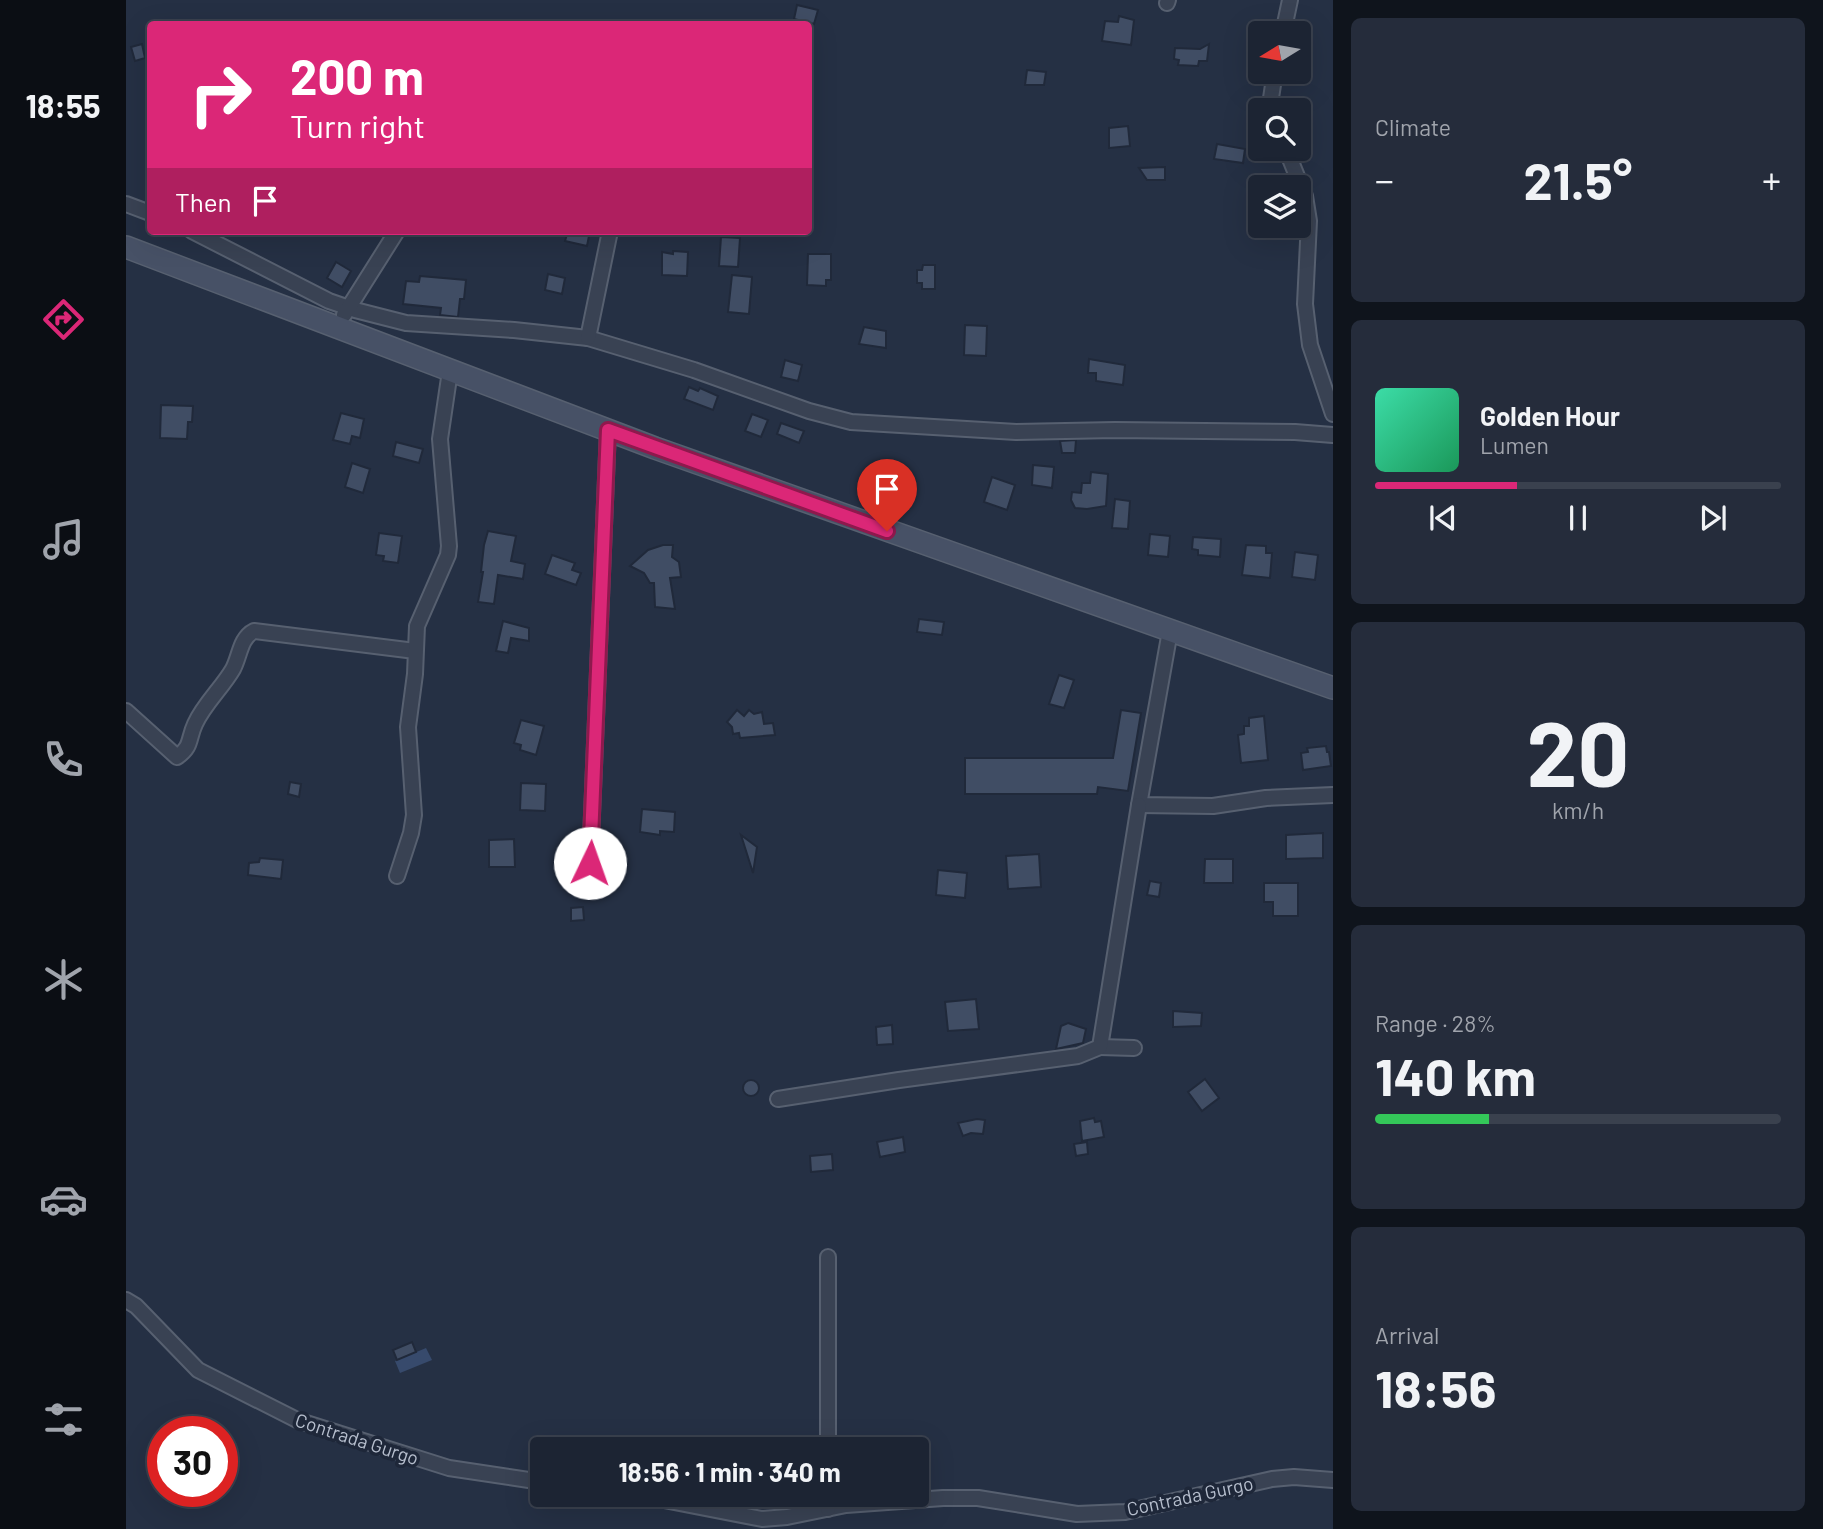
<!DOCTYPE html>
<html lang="en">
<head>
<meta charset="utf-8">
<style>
	body { margin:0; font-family:Barlow,sans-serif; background:#252c3b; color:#f1f3f6; height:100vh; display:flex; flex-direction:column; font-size:26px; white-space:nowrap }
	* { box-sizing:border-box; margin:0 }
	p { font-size:23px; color:#a0a4ac }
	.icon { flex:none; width:38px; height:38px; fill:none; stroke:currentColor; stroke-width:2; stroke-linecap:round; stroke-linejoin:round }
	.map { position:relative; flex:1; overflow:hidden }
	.drawer { display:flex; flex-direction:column; gap:18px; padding:18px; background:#0f141c; width:490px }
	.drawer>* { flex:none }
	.banner { position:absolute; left:21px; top:21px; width:665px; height:214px; border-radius:7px; box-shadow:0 7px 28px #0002,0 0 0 2px #3a414e; background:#db2777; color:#fff; overflow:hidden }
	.needle { width:46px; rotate:259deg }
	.controls { position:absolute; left:1122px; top:21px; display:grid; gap:14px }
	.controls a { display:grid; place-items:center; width:63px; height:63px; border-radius:7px; background:#1c2433; box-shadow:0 7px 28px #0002,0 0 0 2px #3a414e; font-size:35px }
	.speed { position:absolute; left:21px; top:1416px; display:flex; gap:14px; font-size:35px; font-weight:700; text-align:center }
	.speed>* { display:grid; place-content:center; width:91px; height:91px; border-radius:50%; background:#1c2433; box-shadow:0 7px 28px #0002,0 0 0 2px #3a414e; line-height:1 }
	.speed .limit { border:10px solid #d22; background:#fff; color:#111 }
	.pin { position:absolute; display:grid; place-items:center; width:60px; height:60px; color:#fff; margin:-72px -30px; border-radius:50% 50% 50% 0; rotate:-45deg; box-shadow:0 0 7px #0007 }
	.pin .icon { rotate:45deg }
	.me { position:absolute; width:77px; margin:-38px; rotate:3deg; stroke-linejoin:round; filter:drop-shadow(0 0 5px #0008) }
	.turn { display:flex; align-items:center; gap:24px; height:147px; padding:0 28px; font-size:32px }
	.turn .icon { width:91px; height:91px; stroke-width:2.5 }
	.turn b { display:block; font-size:49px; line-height:60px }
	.then { display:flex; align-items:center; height:66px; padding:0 28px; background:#0003; gap:14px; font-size:26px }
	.big { font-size:52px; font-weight:700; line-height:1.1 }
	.drawer .card { flex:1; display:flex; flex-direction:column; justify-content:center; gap:10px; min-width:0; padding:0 24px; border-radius:10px; background:#252c3b }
	.drawer .dial { align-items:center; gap:0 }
	.dial b { font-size:91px; line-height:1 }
	.song { display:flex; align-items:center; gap:21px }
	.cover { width:84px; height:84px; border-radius:10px; background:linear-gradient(135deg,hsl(160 70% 55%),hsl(150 70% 35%)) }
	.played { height:7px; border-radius:4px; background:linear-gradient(90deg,#db2777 35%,#3a414e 35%) }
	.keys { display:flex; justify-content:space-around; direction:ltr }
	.heat { display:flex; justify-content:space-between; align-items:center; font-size:38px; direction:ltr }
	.charge { height:10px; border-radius:5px; background:linear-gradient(90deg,#34c759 28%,#3a414e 0) }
	.trip { position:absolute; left:404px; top:1437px; width:399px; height:70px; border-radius:7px; background:#1c2433; box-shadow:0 7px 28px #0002,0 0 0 2px #3a414e; font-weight:700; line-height:70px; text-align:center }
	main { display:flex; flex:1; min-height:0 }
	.menu { display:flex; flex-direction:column; width:126px; justify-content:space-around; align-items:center; background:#0b0e14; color:#a0a4ac }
	.menu .icon { width:49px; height:49px }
	.menu .on { color:#db2777 }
	.menu b { font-size:32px; color:#f1f3f6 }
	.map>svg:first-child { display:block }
	.water { fill:#374a6c }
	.building { fill:#404d64; stroke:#20293a; stroke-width:2 }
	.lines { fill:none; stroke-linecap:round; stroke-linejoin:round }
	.street-casing { stroke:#576070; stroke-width:18 }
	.secondary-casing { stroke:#576070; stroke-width:24 }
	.street { stroke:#394253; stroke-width:14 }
	.secondary { stroke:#475166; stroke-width:21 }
	.route-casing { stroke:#8e194d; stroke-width:18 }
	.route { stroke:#db2777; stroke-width:12 }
	.labels { text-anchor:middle; stroke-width:7; stroke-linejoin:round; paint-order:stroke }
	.street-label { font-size:19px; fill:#b6becd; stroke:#1e2739 }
</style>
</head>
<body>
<main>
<nav class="menu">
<b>18:55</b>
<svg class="icon on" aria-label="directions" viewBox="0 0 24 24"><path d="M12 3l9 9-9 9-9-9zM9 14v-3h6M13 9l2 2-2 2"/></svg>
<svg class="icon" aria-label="music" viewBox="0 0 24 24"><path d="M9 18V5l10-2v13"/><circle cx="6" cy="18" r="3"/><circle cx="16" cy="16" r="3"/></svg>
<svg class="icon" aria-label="phone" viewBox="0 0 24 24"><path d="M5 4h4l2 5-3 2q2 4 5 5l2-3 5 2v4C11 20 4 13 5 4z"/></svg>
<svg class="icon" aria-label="climate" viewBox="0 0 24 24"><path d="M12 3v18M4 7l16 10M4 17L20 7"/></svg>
<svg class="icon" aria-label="car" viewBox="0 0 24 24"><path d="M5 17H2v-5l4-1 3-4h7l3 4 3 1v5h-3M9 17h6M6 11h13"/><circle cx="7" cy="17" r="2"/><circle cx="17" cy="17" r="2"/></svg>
<svg class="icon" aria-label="filters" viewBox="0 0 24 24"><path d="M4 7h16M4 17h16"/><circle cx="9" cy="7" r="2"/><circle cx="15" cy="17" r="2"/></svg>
</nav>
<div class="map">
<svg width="1207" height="1529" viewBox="0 0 1207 1529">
	<rect width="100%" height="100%" fill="#253044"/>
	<!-- water -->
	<path class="water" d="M300,1348l6,12 -32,13 -5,-12z"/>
	<!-- building -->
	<g class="building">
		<path d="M671,5l21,5 -4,14 -20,-5z"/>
		<path d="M993,16l15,4 -3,25 -29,-4 3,-20 13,1z"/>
		<path d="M16,44l3,14 -10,3 -4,-14z"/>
		<path d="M1083,44l-2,17h-8l-1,5 -20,-1 1,-5 -5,-1 1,-11 25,1z"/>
		<path d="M901,70l19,2 -2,13h-19z"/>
		<path d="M1002,126l2,20 -21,2v-20z"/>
		<path d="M1091,144l28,5 -2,14 -29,-4z"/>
		<path d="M1039,167v13h-18l-8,-12z"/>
		<path d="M442,231h22l-3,15 -22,-5z"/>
		<path d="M595,237l19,1 -2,29 -19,-1z"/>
		<path d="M547,251l15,1 -1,24 -25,-1v-23l11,2z"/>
		<path d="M682,254h23v26h-5v6l-19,-1z"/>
		<path d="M210,262l15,9 -9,16 -15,-9z"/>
		<path d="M797,265h12v24h-13v-6h-5v-13h5z"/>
		<path d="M422,274l17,4 -3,16 -17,-4z"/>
		<path d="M606,275l20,2 -3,37 -21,-2z"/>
		<path d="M294,276l46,4 -2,19h-4l-2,18 -18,-2 1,-7 -38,-4 3,-23 13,1z"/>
		<path d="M839,325l22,1 -1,30 -22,-1z"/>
		<path d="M738,327l22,4v17l-27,-4z"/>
		<path d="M963,359l36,6 -2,20 -27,-4v-8h-8z"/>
		<path d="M659,360l17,5 -4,16 -17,-4z"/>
		<path d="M563,387l9,4 2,-3 18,8 -5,14 -29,-11z"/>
		<path d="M35,405l32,1 -1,16h-4l-1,17 -27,-1z"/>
		<path d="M215,413l23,6 -4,19 -8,-2 -2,8 -17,-4z"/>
		<path d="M626,414l16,6 -7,17 -16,-6z"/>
		<path d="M655,423l23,8 -5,12 -22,-9z"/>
		<path d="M950,440l-1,13h-13l-2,-12z"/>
		<path d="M270,442l27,7 -4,14 -26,-7z"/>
		<path d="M226,463l18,6 -7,24 -18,-6z"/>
		<path d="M907,465l21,2 -2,21 -20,-3z"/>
		<path d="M965,472l17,2 -2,32 -19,3 -12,-1 -4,-8 1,-8 9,1 1,-10h8z"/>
		<path d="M866,477l23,8 -8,25 -23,-8z"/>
		<path d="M989,499l15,2 -2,28 -16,-1z"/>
		<path d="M362,531l28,5 -5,25 14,3 -2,15 -25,-4 -4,29 -16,-2 5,-30h-2l3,-27z"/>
		<path d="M253,533l23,3 -4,27 -15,-2 1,-5 -8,-1z"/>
		<path d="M1024,534l20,2 -2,21 -20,-2z"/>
		<path d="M1067,537l28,2 -1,18 -22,-2v-5l-6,-1z"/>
		<path d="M537,545h10l-1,12 7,5 2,15 -11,1 5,31 -20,-2 -1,-24h-4l-6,-10 -14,-7 18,-16z"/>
		<path d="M1120,545l20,1v7h6l-2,25 -28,-3z"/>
		<path d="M1169,552l23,3 -3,25 -23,-3z"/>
		<path d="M426,555l23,8 -3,7 9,3 -5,12 -31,-11z"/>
		<path d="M793,619l25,3 -2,13 -25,-3z"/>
		<path d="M377,621l26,7v13l-18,-3 -3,15 -12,-2z"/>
		<path d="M933,675l15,5 -10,28 -15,-4z"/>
		<path d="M611,710l7,6 5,-6 5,4 8,-2 2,12 9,-1 2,12 -35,3 -1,-5 -6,1 -1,-7 -5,-5z"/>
		<path d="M995,710l20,3 -13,78 -30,-4 -1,7h-132v-36h148z"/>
		<path d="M1138,716l4,44 -27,3 -3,-28 6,-1v-8h5v-8z"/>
		<path d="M395,720l23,6 -8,29 -16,-5 1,-5 -7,-2z"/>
		<path d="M1200,746l1,6h2l2,14 -28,4 -2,-17 7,-1 -1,-4z"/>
		<path d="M164,782l11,2 -2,13 -11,-3z"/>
		<path d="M395,783l25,1 -1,27 -25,-1z"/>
		<path d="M516,809l33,3 -1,20 -14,-1v4l-20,-3z"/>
		<path d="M1197,833v25l-37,1v-24z"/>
		<path d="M615,835l16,12 -4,26z"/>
		<path d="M388,839l1,28h-26v-27z"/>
		<path d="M913,854l2,33 -33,2 -2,-33z"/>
		<path d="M134,858l23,2 -2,19 -33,-4 1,-12 10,-1z"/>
		<path d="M1079,859h28v24h-29z"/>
		<path d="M812,870l29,3 -2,25 -29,-3z"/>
		<path d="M1024,881l11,2 -2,14 -12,-2z"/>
		<path d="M1138,883h34v33h-25v-14h-9z"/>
		<path d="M457,907l1,13 -13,1v-13z"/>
		<path d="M850,999l3,30 -31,2 -3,-29z"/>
		<path d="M1047,1011l29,2 -1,13 -28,1z"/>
		<path d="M942,1023l18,6 -3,14 -27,6 5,-23z"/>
		<path d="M766,1025l1,19 -16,1 -1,-18z"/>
		<path d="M1079,1079l14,19 -17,13 -14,-19z"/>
		<circle cx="625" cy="1088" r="8"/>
		<path d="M968,1118l1,4 6,-1 3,16 -22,4 -2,-20z"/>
		<path d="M851,1119l8,1 -2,14 -12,-1 -8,3 -5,-13z"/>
		<path d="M777,1137l2,15 -25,5 -3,-15z"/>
		<path d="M961,1142l1,12 -12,2 -2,-12z"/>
		<path d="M706,1154l1,16 -22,2 -1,-16z"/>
		<path d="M286,1342l4,10 -19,8 -4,-10z"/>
	</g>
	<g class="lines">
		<defs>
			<g id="street">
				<path d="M1041,3l1,-3"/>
				<path d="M1157,33l7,-33"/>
				<path d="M1145,110v-12l4,-26"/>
				<path d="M1160,149l19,47 4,25 -4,83 5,41 23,69"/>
				<path d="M0,204l24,9"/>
				<path d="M66,231l137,70 26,9 51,13 108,7 74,8 106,32 115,41 42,11 165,10 99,-2 180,2 38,3"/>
				<path d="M218,315l53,-84"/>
				<path d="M462,338l22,-107"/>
				<path d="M1044,631l-31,174 74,1 53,-8 67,-3"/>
				<path d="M0,711l51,46c15,-10 11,-18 18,-33 9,-20 27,-36 38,-55 7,-13 7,-31 21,-38l161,20"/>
				<path d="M464,863l18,-433"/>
				<path d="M271,876l14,-43 3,-18 -6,-88 7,-53 2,-48 31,-71 1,-9 -9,-107 10,-68"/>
				<path d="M974,1047l34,1"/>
				<path d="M652,1099l121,-19 179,-24 22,-9 39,-242"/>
				<path d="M0,1300l10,6 62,64 99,50 152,48 93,14"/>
				<path d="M702,1449v-192"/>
				<path d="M507,1494l129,25 25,-2 59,-12 97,-7h35l99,16 48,-2 147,-33 22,-2 39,3"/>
				<path d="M702,1509v-15"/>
			</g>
			<path id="secondary" d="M0,247l529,201 678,240"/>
		</defs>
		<!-- street casing -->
		<use href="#street" class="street-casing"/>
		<!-- secondary casing -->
		<use href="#secondary" class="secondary-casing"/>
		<!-- street -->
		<use href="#street" class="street"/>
		<!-- secondary -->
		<use href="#secondary" class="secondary"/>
	</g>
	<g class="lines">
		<defs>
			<path id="route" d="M464,863l18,-433 279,101"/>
		</defs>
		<!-- route casing -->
		<use href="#route" class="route-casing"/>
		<!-- route -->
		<use href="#route" class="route"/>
	</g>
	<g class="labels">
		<!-- street labels -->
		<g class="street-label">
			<text transform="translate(231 1439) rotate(18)" y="7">Contrada Gurgo</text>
			<text transform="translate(1064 1496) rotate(-12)" y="7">Contrada Gurgo</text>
		</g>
	</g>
</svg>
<div class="controls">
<a><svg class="needle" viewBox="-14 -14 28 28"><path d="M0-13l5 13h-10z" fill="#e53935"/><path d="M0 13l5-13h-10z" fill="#a0a4ac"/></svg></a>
<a><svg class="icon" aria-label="search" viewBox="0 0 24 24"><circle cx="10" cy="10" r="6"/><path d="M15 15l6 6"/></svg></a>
<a><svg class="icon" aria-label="layers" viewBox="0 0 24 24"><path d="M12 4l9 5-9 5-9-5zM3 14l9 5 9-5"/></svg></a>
</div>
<div class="speed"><div class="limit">30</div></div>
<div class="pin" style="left:761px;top:531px;background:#d93025"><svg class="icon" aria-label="arrive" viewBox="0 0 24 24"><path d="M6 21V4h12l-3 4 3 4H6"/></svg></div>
<svg class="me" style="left:464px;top:863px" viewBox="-20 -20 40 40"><circle r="19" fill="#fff"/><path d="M0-13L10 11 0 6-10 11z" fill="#db2777"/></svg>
<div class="trip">18:56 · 1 min · 340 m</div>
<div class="banner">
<div class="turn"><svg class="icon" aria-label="right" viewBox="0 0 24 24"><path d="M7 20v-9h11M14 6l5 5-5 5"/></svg><div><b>200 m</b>Turn right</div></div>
<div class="then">Then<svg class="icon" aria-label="arrive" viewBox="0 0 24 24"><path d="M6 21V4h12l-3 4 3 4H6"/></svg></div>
</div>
</div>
<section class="drawer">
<div class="card"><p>Climate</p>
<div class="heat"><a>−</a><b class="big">21.5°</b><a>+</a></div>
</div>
<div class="card">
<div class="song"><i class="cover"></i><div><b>Golden Hour</b><p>Lumen</p></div></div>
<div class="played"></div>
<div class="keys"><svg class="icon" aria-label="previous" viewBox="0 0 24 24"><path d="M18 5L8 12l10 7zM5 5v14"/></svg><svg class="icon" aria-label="pause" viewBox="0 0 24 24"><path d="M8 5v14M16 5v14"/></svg><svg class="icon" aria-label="next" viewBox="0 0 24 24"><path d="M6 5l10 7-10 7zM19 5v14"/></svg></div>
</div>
<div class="card dial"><b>20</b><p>km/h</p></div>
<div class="card"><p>Range · 28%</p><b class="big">140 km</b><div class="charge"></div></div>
<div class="card"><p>Arrival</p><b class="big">18:56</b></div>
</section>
</main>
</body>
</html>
